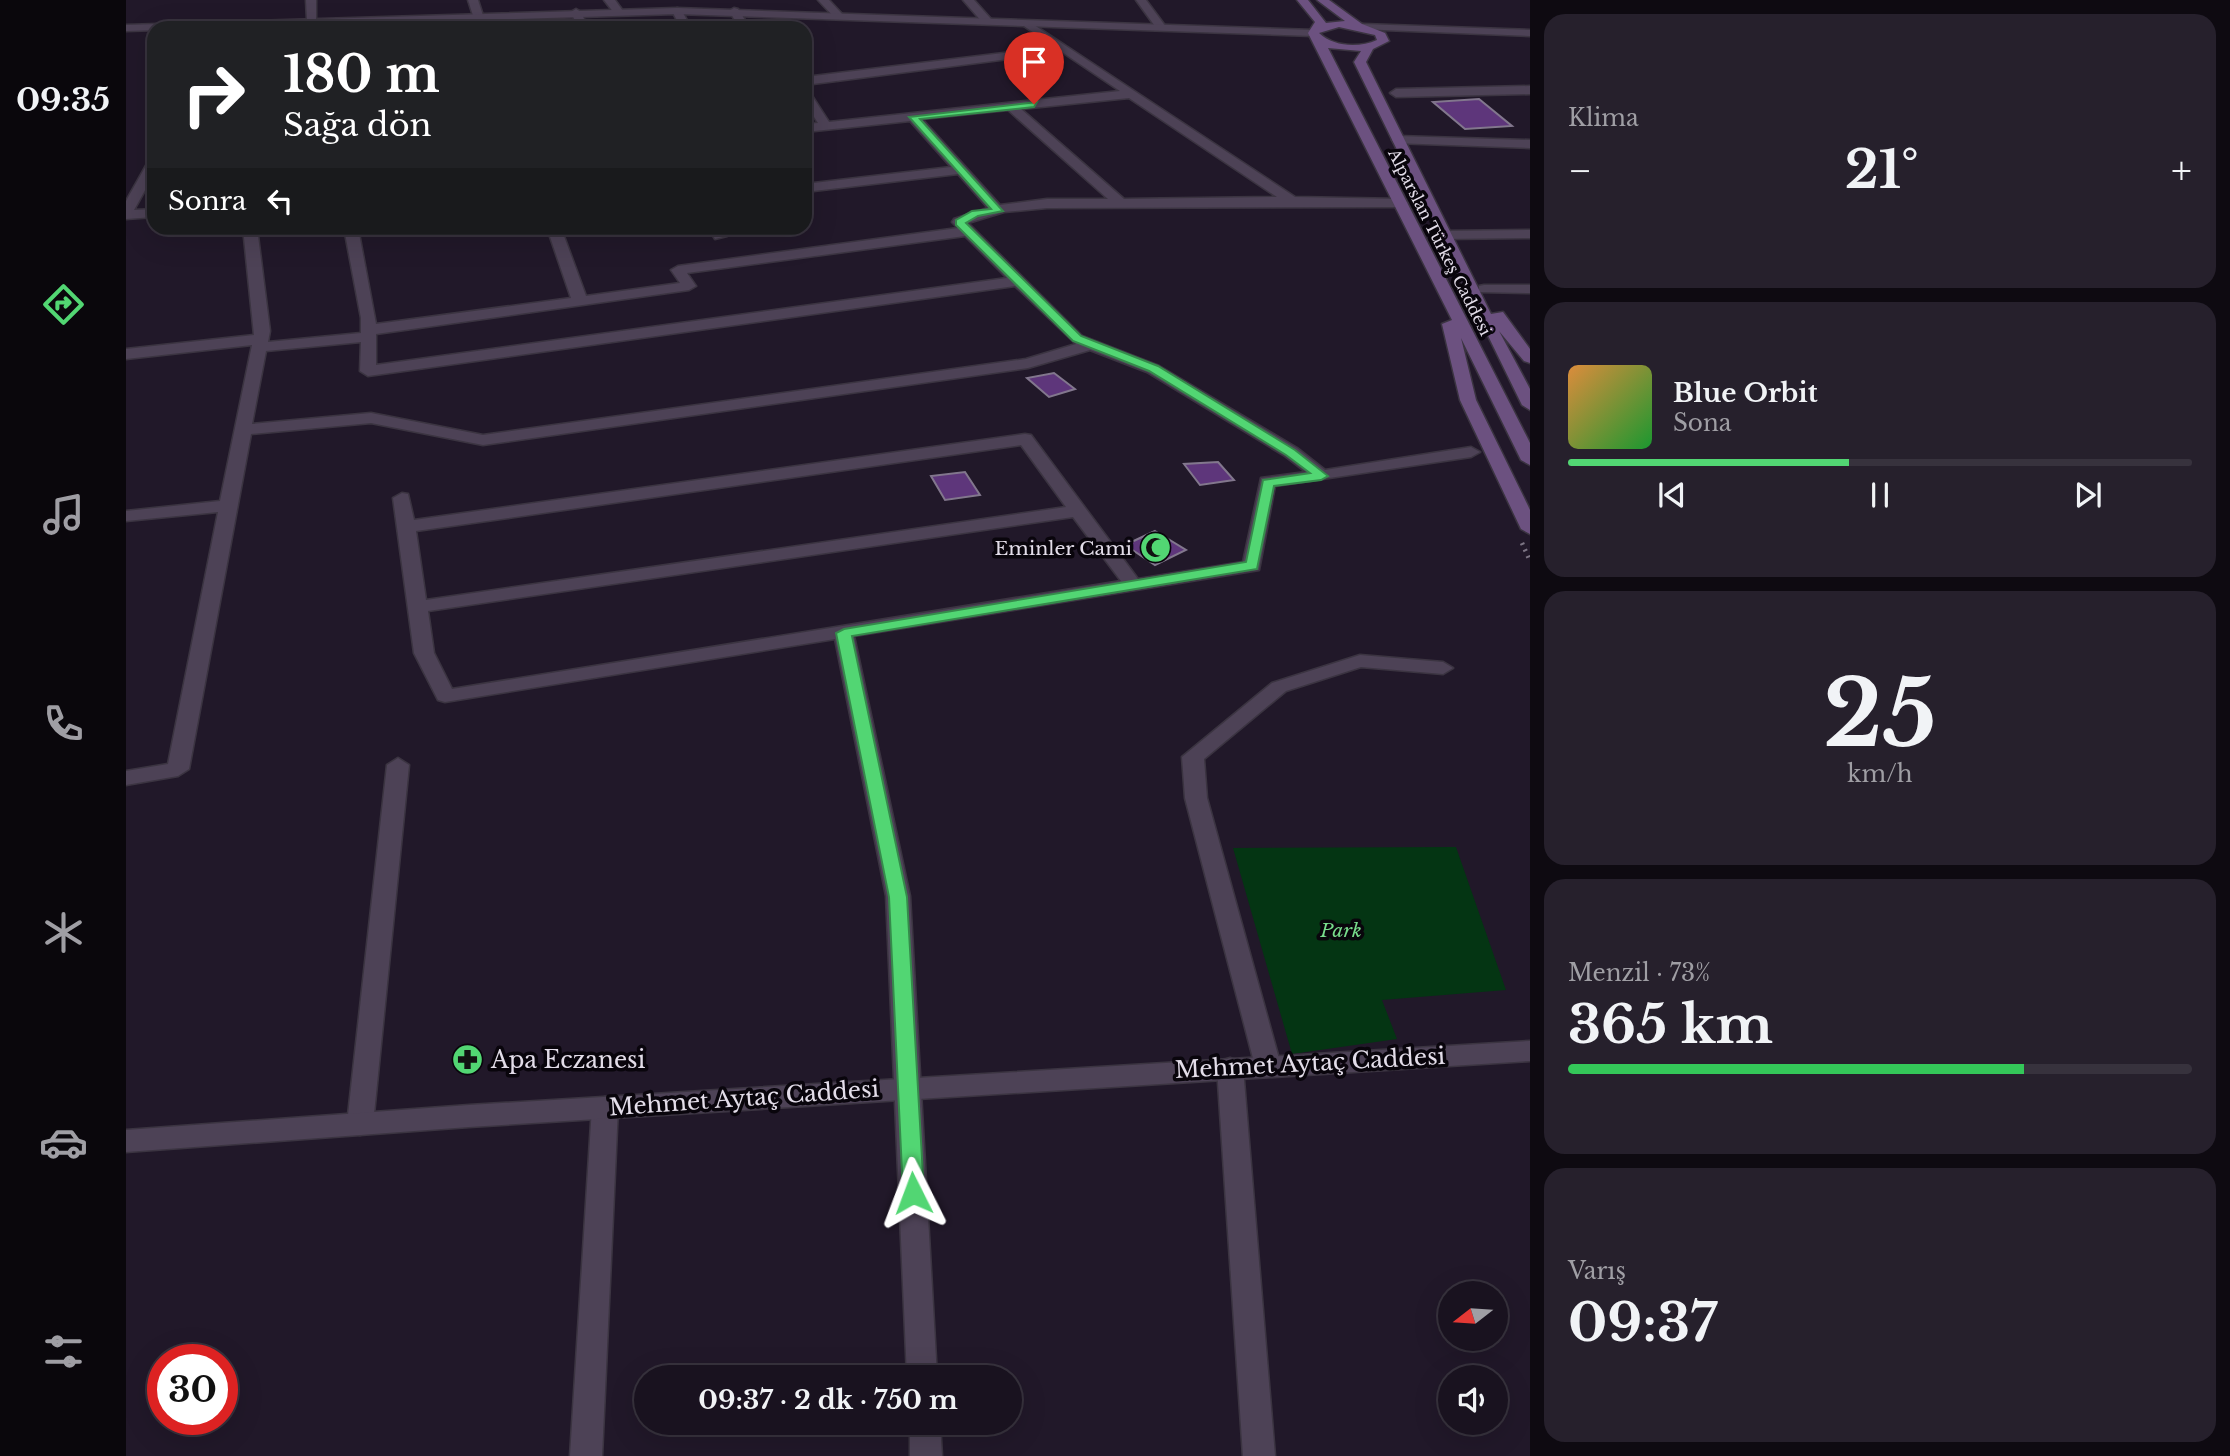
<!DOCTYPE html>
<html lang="tr">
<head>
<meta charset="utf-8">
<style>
	body { margin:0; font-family:"Libre Baskerville",serif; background:#26202c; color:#f1f3f6; height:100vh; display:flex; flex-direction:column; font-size:26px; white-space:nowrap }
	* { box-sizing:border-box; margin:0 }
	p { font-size:23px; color:#9f9ea4 }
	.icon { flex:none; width:38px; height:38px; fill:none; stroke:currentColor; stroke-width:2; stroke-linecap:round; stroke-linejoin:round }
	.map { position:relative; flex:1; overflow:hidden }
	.sheet { display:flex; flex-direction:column; gap:14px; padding:14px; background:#0e0a11; width:700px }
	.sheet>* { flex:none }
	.guide { position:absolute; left:21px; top:21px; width:665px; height:214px; border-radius:21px; box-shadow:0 7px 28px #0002,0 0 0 2px #37323d; background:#202124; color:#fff; overflow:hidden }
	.needle { width:46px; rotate:253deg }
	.buttons { position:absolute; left:1312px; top:1281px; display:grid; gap:14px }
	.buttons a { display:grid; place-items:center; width:70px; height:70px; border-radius:50%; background:#19121f; box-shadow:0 7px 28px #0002,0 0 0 2px #37323d; font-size:35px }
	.speed { position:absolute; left:21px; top:1344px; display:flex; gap:14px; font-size:35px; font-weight:700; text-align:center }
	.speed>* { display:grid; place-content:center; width:91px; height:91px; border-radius:50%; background:#19121f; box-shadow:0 7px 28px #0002,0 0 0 2px #37323d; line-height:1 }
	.speed .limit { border:10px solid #d22; background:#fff; color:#111 }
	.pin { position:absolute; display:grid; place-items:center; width:60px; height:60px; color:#fff; margin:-72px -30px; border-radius:50% 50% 50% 0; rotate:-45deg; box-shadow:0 0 7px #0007 }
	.pin .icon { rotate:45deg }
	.me { position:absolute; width:77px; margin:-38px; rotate:357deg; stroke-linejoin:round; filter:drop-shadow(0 0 5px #0008) }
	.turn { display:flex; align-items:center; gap:24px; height:147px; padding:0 21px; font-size:32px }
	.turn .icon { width:91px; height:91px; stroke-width:2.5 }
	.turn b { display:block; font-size:49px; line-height:60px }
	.then { display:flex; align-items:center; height:66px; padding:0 21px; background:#0003; gap:14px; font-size:26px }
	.big { font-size:52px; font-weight:700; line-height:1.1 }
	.sheet .widget { flex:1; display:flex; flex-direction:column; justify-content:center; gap:10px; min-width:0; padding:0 24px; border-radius:21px; background:#26202c }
	.sheet .dial { align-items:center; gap:0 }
	.dial b { font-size:91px; line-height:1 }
	.song { display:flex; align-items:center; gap:21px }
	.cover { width:84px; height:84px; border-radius:10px; background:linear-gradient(135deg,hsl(30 70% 55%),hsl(130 70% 35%)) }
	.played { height:7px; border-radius:4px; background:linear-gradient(90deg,#52d673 45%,#37323d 45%) }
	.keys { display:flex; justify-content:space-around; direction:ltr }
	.heat { display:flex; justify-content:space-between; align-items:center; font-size:38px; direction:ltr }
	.charge { height:10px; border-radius:5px; background:linear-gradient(90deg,#34c759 73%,#37323d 0) }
	.trip { position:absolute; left:508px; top:1365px; width:388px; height:70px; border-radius:35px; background:#19121f; box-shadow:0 7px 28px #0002,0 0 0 2px #37323d; font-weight:700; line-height:70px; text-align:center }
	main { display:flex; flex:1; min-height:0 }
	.tab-bar { display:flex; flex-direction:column; width:126px; justify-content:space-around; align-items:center; background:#0a070c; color:#9f9ea4 }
	.tab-bar .icon { width:49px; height:49px }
	.tab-bar .on { color:#52d673 }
	.tab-bar b { font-size:32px; color:#f1f3f6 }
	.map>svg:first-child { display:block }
	.green { fill:#043513 }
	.building { fill:#5e367b; stroke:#82778d; stroke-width:2 }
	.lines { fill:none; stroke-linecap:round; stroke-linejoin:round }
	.minor-casing { stroke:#3b3441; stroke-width:3 }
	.tertiary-casing { stroke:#3b3441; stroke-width:3 }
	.secondary-casing { stroke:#3b3441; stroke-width:3 }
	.path { stroke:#7d7584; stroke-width:4.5; stroke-dasharray:2 5; stroke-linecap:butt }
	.minor { fill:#4d4256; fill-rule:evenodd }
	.tertiary { fill:#4d4256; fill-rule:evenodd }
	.secondary { fill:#6c5180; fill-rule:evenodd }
	.route { fill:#52d673; stroke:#358b4b; stroke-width:2 }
	.labels { text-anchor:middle; stroke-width:7; stroke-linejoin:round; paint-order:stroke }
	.far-street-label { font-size:16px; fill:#e3dde9; stroke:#09050c }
	.poi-label { font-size:19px; fill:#e3dde9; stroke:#09050c; text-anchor:end }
	.park-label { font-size:19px; font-style:italic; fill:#78dc8c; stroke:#09050c }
	.near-poi-label { font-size:23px; fill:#e3dde9; stroke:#09050c; text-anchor:start }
	.near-street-label { font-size:23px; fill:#e3dde9; stroke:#09050c }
</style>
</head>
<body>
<main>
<nav class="tab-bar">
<b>09:35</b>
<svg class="icon on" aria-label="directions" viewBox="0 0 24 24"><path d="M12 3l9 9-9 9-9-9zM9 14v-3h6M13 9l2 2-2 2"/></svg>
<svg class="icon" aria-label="music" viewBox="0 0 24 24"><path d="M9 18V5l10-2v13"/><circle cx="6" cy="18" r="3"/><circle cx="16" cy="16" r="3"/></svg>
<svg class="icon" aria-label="phone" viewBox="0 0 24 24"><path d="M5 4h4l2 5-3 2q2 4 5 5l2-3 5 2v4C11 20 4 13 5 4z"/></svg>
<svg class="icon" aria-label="climate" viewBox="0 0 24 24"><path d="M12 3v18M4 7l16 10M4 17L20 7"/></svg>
<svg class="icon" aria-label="car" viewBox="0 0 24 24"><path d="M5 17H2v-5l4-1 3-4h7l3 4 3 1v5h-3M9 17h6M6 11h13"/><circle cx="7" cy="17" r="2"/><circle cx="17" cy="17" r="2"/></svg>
<svg class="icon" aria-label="filters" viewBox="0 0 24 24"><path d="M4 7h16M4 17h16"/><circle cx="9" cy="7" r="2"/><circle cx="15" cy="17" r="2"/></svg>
</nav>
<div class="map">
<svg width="1404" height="1456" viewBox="0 0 1404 1456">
	<rect width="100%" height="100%" fill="#211829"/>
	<!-- green -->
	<path class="green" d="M1330,847l50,143 -124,10 15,39 -105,15 -59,-206z"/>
	<!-- building -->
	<g class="building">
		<path d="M1353,99l33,27 -47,3 -32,-27z"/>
		<path d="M928,373l21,16 -26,8 -22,-19z"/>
		<path d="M1092,462l16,18 -34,5 -16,-21z"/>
		<path d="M839,472l15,23 -35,5 -14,-24z"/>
		<path d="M1029,531l31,19 -31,15 -30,-20z"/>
	</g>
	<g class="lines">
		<defs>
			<g id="minor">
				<path d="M180,0h10v22l-9,-2z"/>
				<path d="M342,0h10l9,28h-10z"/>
				<path d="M478,0h11l8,11 -9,2z"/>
				<path d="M692,0h11l14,15 -9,2z"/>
				<path d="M837,0h11l17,19v4h-8z"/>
				<path d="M1010,0h10l20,27 -1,2h-8z"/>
				<path d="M551,8l4,1 10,19h-10l-9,-17z"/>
				<path d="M608,8l4,1 12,19h-10l-11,-17z"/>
				<path d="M450,9l5,3 7,16h-10l-7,-16z"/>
				<path d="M902,21l267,176 106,2 7,4 -7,4 -354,1 -43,4 -36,11 114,113 77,30 138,82 28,22 146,-23 9,5 -9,5 -196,29 -16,84 -405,66 56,260 27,481h-30l-21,-481 -51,-257 -390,63 -7,-2 -24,-47 -21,-155 9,-5 6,1 6,26 611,-86 6,1 107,144 105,-17 18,-84 45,-6 -21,-16 -138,-84 -57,-22 -62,18 -545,77 -112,-22 -120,11 -62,335 -11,7 -52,9v-14l42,-7 50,-252 -92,9v-10l94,-10 32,-156 -126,14v-10l128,-14 -11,-107h14l13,103 -2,11 93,-9v-15l-17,-90h14l18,96 195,-26 -24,-70h14l25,68 94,-13 -9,-13 7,-4 280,-38 -6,-6 2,-3 34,-11 -30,-34 -153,18v-8l146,-17 -41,-46 -105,11v-8l13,-1 -13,-20v-13l4,1 20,31 291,-31 -58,-39 -257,33v-8l249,-30 -30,-21 -1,-2zM1003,98l148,99 -153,2 -103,-90zM882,110l100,89h-61l-47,6 -78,-86zM839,236l42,42 -631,87v-31l313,-44 7,-4 -9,-13zM889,286l61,58 -50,15 -543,76 -112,-22 -119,11 14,-73 95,-9 -1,29 8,5zM895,445l45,62 -640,93 -10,-69zM947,517l48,64 -669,108 -18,-36 -6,-42z"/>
				<path d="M1404,86v8l-134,3 -6,-4 6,-4z"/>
				<path d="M28,158v16l-20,36 20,-1v8l-28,2v-18l22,-39z"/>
				<path d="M582,228h14l5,8 -12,3z"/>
				<path d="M1404,230v8l-87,1 -7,-4 7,-4z"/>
				<path d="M1358,285h46v8l-51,-1v-6z"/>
				<path d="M1234,655l83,7 10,6 -10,6 -82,-7 -75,24 -82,68 3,39 74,268 -4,7 -9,3 -9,-3 -4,-7 -70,-268 -3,-41 90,-74z"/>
				<path d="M272,758l11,7 -36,359 -4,8 -9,3 -9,-3 -4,-8 40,-359z"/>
				<path d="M1104,1058l9,3 4,7 32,388h-32l-26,-388 4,-7z"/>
				<path d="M479,1097l9,3 4,7 -16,349h-32l22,-349 4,-7z"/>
				<path d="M784,1423h30l2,33h-32z"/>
			</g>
			<g id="tertiary">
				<path d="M551,8l636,22 5,3 -5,3 -636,-22 -551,17v-6z"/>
				<path d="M1237,24l167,6v6l-171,-7v-4z"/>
				<path d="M1272,136l132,4v8l-136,-5 -2,-3z"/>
				<path d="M1404,1041v20l-1061,66 -343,25v-22l343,-25z"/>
			</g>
			<path id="secondary" d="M1171,0h11l18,23 19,-2 -28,-21h12l33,24 23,9 4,8 -16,8 -7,13 125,252 12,-2 27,37v14l-6,-2 -25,-30 31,58v21l-8,-5 -168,-343 7,-11 -33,-3 202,395v22l-9,-5 -60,-122 15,62 54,110v24l-9,-5 -61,-129 -18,-76 10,-4 -144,-287 7,-11zM1213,27l36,8 2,5c-18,8 -43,7 -58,-7z"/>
		</defs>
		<!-- minor casing -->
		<use href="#minor" class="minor-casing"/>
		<!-- tertiary casing -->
		<use href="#tertiary" class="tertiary-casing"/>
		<!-- secondary casing -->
		<use href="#secondary" class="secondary-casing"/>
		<!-- path -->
		<path class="path" d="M1396,543l8,18"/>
		<!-- minor -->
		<use href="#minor" class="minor"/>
		<!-- tertiary -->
		<use href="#tertiary" class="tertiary"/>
		<!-- secondary -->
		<use href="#secondary" class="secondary"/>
	</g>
	<!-- route -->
	<path class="route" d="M911,102l-3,5 -114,12 83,92 -25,5 -12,7 115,113 77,30 137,84 33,26 -7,4 -47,6 -17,83 -405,67 55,261 17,296 -3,6 -8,3 -7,-3 -3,-6 -14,-296 -53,-264 8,-4 402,-67 17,-82 47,-7 -24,-18 -137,-84 -76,-30 -117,-116v-5l16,-9 19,-2 -82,-92z"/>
	<!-- icons -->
	<defs>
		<symbol id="mosque-disc" viewBox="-11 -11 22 22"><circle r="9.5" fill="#52d673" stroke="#09050c"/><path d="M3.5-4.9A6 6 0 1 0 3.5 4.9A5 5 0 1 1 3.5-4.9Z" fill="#111"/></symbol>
		<symbol id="pharmacy-disc" viewBox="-11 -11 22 22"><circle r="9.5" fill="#52d673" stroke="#09050c"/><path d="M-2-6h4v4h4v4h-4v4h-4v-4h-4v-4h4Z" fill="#111"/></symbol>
	</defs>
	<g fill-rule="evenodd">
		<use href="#mosque-disc" x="1012" y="530" width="35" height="35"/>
		<use href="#pharmacy-disc" x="324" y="1042" width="35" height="35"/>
	</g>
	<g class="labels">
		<!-- far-street labels -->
		<g class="far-street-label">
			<text transform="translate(1314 242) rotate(63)" y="6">Alparslan Türkeş Caddesi</text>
		</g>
		<!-- poi labels -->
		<g class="poi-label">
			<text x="1006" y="555">Eminler Cami</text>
		</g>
		<!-- park labels -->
		<g class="park-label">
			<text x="1215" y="937">Park</text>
		</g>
		<!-- near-poi labels -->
		<g class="near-poi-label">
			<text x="365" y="1068">Apa Eczanesi</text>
		</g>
		<!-- near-street labels -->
		<g class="near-street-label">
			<text transform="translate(1184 1063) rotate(-3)" y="8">Mehmet Aytaç Caddesi</text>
			<text transform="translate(618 1098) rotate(-4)" y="8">Mehmet Aytaç Caddesi</text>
		</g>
	</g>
</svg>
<div class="buttons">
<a><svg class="needle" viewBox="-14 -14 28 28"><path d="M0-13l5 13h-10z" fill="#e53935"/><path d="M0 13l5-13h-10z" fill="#9f9ea4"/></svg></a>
<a><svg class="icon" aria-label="sound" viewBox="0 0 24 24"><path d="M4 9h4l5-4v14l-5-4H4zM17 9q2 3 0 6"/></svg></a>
</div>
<div class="speed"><div class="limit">30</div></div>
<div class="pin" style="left:908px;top:104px;background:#d93025"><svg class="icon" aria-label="arrive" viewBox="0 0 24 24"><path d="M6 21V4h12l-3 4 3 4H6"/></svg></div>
<svg class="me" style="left:787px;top:1193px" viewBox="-20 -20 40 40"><path d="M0-17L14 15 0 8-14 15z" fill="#52d673" stroke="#fff" stroke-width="4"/></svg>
<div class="trip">09:37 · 2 dk · 750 m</div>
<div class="guide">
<div class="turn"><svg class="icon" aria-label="right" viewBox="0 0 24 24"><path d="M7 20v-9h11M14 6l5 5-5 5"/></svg><div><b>180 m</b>Sağa dön</div></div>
<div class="then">Sonra<svg class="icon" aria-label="left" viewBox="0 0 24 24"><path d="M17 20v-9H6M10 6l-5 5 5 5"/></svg></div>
</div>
</div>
<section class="sheet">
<div class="widget"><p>Klima</p>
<div class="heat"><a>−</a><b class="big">21°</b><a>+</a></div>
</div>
<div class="widget">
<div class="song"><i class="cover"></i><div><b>Blue Orbit</b><p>Sona</p></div></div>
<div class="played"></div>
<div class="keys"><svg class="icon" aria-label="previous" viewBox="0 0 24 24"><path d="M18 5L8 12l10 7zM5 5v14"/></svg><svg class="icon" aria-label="pause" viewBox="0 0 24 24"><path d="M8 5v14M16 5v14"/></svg><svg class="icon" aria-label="next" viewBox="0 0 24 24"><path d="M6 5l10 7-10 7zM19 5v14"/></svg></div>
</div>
<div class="widget dial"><b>25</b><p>km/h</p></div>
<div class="widget"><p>Menzil · 73%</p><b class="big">365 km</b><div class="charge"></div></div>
<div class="widget"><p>Varış</p><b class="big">09:37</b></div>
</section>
</main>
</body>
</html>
